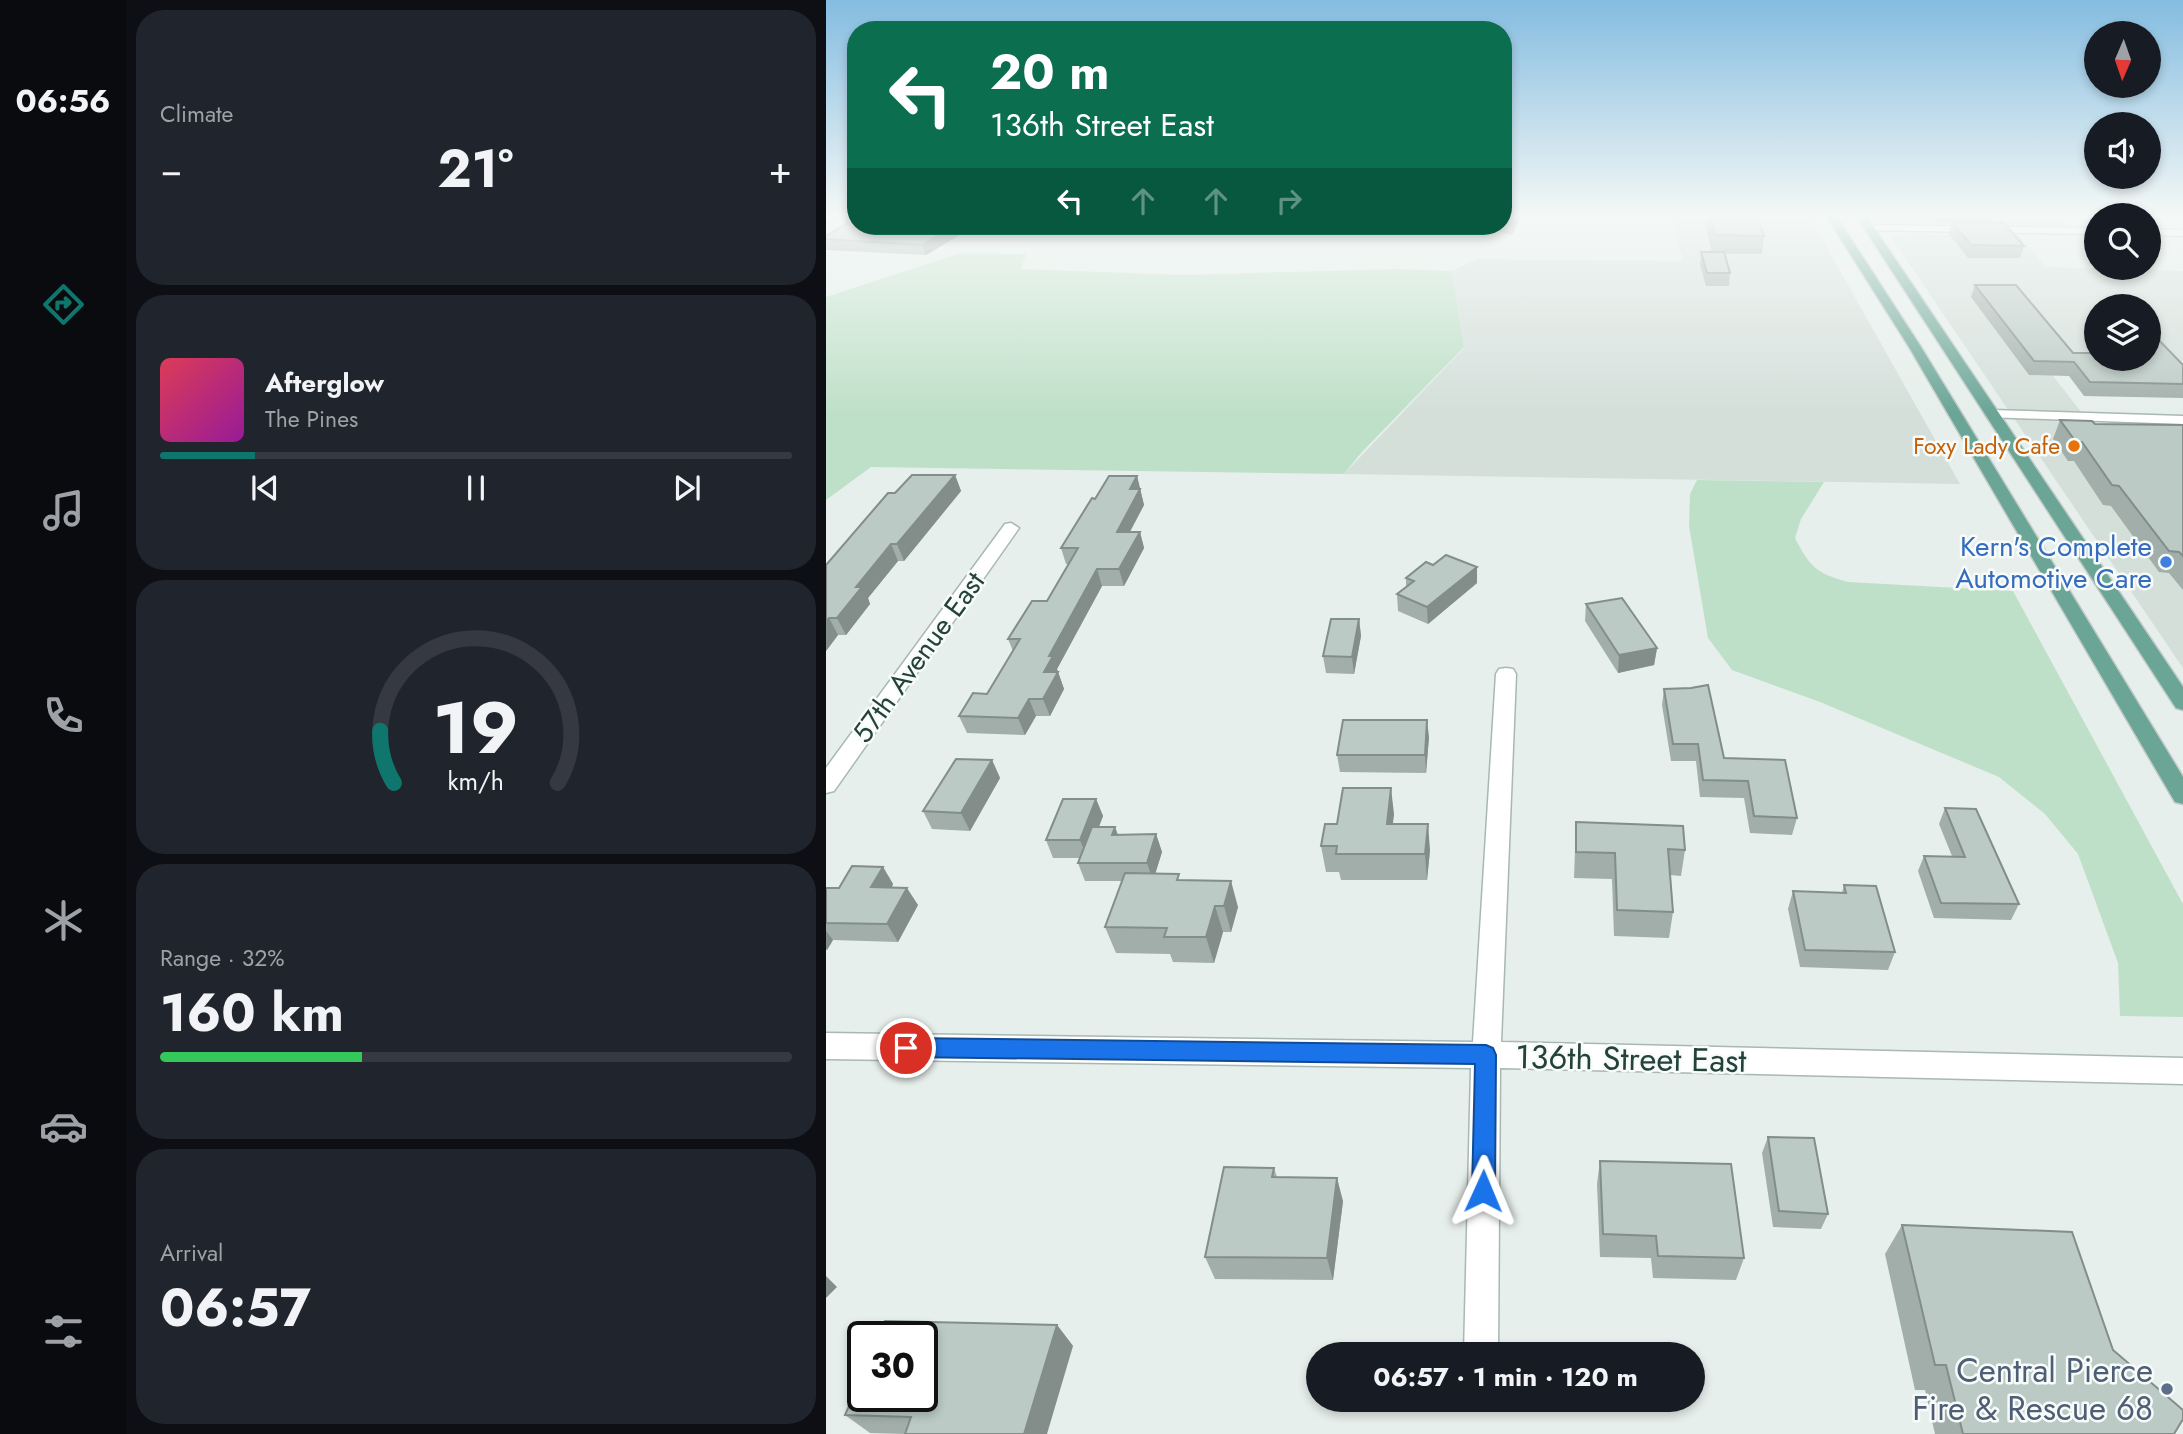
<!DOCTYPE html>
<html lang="en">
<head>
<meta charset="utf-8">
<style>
	body { margin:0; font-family:Jost,sans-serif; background:#20242c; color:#f1f3f6; height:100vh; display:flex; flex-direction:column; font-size:26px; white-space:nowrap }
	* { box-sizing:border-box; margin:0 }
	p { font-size:23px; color:#9ea1a6 }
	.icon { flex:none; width:38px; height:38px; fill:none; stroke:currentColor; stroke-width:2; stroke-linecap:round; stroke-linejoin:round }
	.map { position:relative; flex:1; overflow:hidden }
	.drawer { display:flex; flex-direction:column; gap:10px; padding:10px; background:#0d0f14; width:700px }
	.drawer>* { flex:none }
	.banner { position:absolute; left:21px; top:21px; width:665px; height:214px; border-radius:28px; box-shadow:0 4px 10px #0003; background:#0b6e4f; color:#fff; overflow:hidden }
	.needle { width:46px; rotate:182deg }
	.fabs { position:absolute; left:1258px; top:21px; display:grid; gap:14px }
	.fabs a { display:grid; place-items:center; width:77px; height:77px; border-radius:50%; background:#171b24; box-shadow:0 4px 10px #0003; font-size:35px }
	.speed { position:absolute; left:21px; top:1321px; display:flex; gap:14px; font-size:35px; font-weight:700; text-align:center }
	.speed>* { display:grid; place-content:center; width:91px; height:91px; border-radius:50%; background:#171b24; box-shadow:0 4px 10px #0003; line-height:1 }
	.speed .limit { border:4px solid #111; border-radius:10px; background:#fff; color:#111 }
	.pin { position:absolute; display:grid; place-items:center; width:60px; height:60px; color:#fff; margin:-30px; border:4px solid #fff; border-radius:50%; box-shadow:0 2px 7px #0007 }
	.me { position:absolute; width:77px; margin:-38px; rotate:1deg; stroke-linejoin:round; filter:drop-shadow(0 0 5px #0008) }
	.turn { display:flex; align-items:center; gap:24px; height:147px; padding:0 28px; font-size:32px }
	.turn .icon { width:91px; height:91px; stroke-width:2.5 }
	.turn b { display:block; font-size:49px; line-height:60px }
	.lanes { display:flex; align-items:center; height:66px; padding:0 28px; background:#0003; justify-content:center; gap:35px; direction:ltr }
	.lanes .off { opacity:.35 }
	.big { font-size:52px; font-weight:700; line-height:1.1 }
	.drawer .widget { flex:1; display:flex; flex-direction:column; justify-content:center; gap:10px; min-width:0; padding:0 24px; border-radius:28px; background:#20242c }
	.drawer .dial { align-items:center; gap:0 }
	.dial svg { height:182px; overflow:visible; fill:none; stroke:#363941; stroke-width:7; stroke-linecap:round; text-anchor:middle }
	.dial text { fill:#f1f3f6; stroke:none }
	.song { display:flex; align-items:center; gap:21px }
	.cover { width:84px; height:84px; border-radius:10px; background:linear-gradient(135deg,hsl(350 70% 55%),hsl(300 70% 35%)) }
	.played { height:7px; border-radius:4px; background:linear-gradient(90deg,#0f766e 15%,#363941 15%) }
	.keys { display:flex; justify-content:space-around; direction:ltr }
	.heat { display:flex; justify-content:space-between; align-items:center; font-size:38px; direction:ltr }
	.charge { height:10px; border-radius:5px; background:linear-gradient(90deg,#34c759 32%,#363941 0) }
	.trip { position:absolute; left:480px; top:1342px; width:399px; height:70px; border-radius:35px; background:#171b24; box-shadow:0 4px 10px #0003; font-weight:700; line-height:70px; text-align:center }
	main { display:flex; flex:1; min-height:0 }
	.menu { display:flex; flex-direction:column; width:126px; justify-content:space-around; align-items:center; background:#090b0e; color:#9ea1a6 }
	.menu .icon { width:49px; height:49px }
	.menu .current { color:#0f766e }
	.menu b { font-size:32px; color:#f1f3f6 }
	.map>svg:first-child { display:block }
	.built { fill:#d4dfda; fill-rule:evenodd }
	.green { fill:#bfe0c8 }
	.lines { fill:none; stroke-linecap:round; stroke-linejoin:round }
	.minor-casing { stroke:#a8b8b2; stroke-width:3 }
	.primary-casing { stroke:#c2cac8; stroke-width:3 }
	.minor { fill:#fff; fill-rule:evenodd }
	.primary { fill:#6aa596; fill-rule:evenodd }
	.wall { fill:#a1aea9 }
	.shaded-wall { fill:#838d89 }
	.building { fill:#bbcac4; stroke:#838d89; stroke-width:2 }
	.route { fill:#1a73e8; stroke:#114b97; stroke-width:2 }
	.food-dot { fill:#e8710a; stroke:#f7fbf9; stroke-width:2.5 }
	.shop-dot { fill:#3f7fe0; stroke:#f7fbf9; stroke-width:2.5 }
	.service-dot { fill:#5c6f8a; stroke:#f7fbf9; stroke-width:2.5 }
	.labels { text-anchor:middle; stroke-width:5; stroke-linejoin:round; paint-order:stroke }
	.far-food-label { font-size:23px; fill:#c56008; stroke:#f7fbf9; text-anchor:end }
	.shop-label { font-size:28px; fill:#366cbe; stroke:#f7fbf9; text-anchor:end }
	.street-label { font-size:28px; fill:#24423a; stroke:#f7fbf9 }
	.near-street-label { font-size:33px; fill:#24423a; stroke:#f7fbf9 }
	.near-service-label { font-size:33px; fill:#4e5e75; stroke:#f7fbf9; text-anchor:end }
</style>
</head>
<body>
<main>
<nav class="menu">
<b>06:56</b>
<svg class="icon current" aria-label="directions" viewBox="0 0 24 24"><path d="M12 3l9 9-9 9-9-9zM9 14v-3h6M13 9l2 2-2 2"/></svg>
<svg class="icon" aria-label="music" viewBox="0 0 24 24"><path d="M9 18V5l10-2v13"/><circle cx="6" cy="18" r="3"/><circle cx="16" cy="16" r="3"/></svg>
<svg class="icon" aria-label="phone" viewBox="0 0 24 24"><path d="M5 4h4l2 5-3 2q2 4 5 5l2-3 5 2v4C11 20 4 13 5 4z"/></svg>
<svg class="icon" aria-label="climate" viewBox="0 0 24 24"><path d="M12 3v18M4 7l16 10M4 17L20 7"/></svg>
<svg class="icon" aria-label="car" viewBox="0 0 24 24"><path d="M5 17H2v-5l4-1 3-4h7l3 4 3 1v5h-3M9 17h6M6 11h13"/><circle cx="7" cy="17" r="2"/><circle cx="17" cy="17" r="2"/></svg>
<svg class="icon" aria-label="filters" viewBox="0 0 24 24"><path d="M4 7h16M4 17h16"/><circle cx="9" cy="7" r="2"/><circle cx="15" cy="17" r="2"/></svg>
</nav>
<section class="drawer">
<div class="widget"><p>Climate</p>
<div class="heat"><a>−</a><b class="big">21°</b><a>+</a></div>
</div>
<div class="widget">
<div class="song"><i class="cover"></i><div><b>Afterglow</b><p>The Pines</p></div></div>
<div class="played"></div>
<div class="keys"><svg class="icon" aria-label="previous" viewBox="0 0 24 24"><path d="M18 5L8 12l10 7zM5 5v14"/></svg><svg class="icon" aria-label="pause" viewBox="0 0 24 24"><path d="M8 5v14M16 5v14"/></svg><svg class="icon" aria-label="next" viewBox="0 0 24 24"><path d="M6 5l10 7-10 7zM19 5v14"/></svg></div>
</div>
<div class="widget dial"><svg viewBox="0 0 100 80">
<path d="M14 69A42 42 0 1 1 86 69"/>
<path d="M14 69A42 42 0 0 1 8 46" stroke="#0f766e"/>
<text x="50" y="56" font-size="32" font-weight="700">19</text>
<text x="50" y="72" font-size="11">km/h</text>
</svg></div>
<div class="widget"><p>Range · 32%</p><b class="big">160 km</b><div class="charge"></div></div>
<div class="widget"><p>Arrival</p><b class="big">06:57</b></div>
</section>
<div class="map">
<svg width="1357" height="1434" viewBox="0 0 1357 1434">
	<rect width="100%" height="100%" fill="#e6efeb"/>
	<!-- built -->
	<g class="built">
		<path d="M845,214h137l152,270 -616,-10 120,-126 -13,-77 26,-12 206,2z"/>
		<path d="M1051,214h181l12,12 -187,-4z"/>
		<path d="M1078,234l115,2 27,31 137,4v90l-143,-2 107,138 36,1v170l-292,-431zM1270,306h53v53h-53z"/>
	</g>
	<!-- green -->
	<g class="green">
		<path d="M135,253l65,1 -5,15 163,6 214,-6 53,2 13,76 -103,106 -17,21 -473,-7 -45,33v-203z"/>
		<path d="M871,480l127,2 -23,37 -6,19c15,29 21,35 53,44l165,9 170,313v113l-63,-1 -2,-53 -40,-109 -33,-40 -46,-37 -179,-75 -88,-32 -24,-32 -19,-112 1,-32z"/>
	</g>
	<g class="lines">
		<defs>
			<g id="minor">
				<path d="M0,214h12l-12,8z"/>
				<path d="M1038,225l232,3v6l-228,-4 -5,-3z"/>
				<path d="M1323,229l34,1v6l-34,-1z"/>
				<path d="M1166,410l191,6v8l-196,-7 -2,-3 2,-3z"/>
				<path d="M185,523l8,5 -185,263 -8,2v-25l179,-244z"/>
				<path d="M680,668l7,1 3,5 -15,368 682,16v26l-683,-16 -2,286h-34l7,-286 -645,-9v-26l647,9 23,-368 3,-5z"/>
			</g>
			<g id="primary">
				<path d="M999,214h10l86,133 262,430v27l-8,-2 -266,-455z"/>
				<path d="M1029,214h10l318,473v23l-7,-2z"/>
			</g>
		</defs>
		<!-- minor casing -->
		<use href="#minor" class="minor-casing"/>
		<!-- primary casing -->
		<use href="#primary" class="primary-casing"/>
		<!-- minor -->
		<use href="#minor" class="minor"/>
		<!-- primary -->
		<use href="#primary" class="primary"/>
	</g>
	<!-- wall -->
	<g class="wall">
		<path d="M16,214h14v12h119l-49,29 -100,-5v-14l20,-12z"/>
		<path d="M677,214h20l-11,21 -31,-9h22z"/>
		<path d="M880,214h50l8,22 -2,18h-38l6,19 -1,13h-23l-6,-21 1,-13h11l-7,-27z"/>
		<path d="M1084,214h84l-2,9 32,23 -4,12h-52l-19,-24 2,-11h-11l-2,-3h-24z"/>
		<path d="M1149,285l98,68 110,12v33l-99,-2 -15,-20 -40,-1 -58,-78z"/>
		<path d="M1234,420l35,4 88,1v165l-14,-17 -10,-1 -48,-66 -8,-1 -29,-44h-6l-15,-22z"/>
		<path d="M129,475l6,16 -57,70h-6l-30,37 2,6 -24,31h-8l-12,16v-86l69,-72z"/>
		<path d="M311,476l7,29 -14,27h10l4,16 -20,38h-22l-45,83 7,20 -14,27h-14l-11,19 -58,-2 -8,-17 28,-22 26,-43 -5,-12 39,-38 22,-37h-3l-5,-16 34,-49z"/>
		<path d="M607,565l44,18 -49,41 -30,-13 -1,-17 9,-7v-9z"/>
		<path d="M760,604l71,44 -3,17 -36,8 -33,-52z"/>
		<path d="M533,619l2,17 -7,38 -28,-1 -3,-17z"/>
		<path d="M838,689l60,69 73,60 -5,17 -42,-2 -6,-35 -44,-1 -4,-36h-25l-9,-56z"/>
		<path d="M603,737l-3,36 -86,-1 -3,-17z"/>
		<path d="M166,760l8,18 -30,53 -38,-2 -9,-18z"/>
		<path d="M270,799l7,17 -4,11h16l3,8 38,-1 6,18 -7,22 26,6 57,27 -7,25h-8l-9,31 -41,-1 -3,-8 -54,-1 -11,-26 17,-46h-37l-7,-18 2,-5h-27l-7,-18z"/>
		<path d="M1119,808l74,96 -8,16 -77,-2 -16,-47 6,-15h28l-13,-32z"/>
		<path d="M568,814l-2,10 38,26 -3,30h-86l-2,-8h-13l-5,-26 16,-22z"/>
		<path d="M750,822l109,28 -4,26 -11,-1 3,37 -4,26 -55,-2 -2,-57 -38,-1z"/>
		<path d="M57,867l10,17 -1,4 26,17 -20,37 -65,-2 -6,10h-1v-62h13z"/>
		<path d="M1018,885l51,67 -7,18 -88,-3 -12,-58 5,-18 49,2z"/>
		<path d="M942,1137l60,77 -7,15 -48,-2 -11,-74z"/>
		<path d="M774,1161l144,97 -8,22 -83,-2 -2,-20 -51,-1 -3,-73z"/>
		<path d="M448,1168l3,9 66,24 -10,79 -118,-1 -10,-22z"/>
		<path d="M1076,1225l211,125 61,84h-239l-10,-44h-10l-30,-136z"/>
		<path d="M231,1325l16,21 -168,88 -35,-1 -25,-18z"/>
	</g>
	<!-- shaded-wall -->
	<g class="shaded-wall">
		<path d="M691,214h6l-11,21v-12z"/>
		<path d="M128,226h21l-49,29 -4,-10z"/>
		<path d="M129,475l6,16 -57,70 -7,-17z"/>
		<path d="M311,476l7,29 -23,43 -4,-16 13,-43z"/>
		<path d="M314,532l4,16 -20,38 -5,-17z"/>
		<path d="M65,544l7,17 -30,37 2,6 -24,31 -9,-17 19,-31z"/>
		<path d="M651,567v16l-49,41 -1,-17z"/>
		<path d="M271,569l5,17 -45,83 7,20 -14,27 -7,-17 1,-27 5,-16z"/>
		<path d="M3,618l9,17 -12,16v-29z"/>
		<path d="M533,619l2,17 -7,38 -2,-17z"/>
		<path d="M831,648l-3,17 -36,8 1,-18z"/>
		<path d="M203,699l7,17 -11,19 -7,-17z"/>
		<path d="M601,720l2,17 -3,36 -1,-18z"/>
		<path d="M166,760l8,18 -30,53 -9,-18z"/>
		<path d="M565,788l3,26 -4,36 -3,-26z"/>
		<path d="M270,799l7,17 -16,41 -7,-17z"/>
		<path d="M602,824l2,26 -3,30 -2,-26z"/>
		<path d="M289,827l6,17 -9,-9z"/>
		<path d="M330,834l6,18 -9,29 -6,-18z"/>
		<path d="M57,867l10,17 -11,21 -11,-18z"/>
		<path d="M405,881l7,26 -7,25 -7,-26z"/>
		<path d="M81,888l11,17 -20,37 -11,-18z"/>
		<path d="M389,906l8,26 -9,31 -8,-26z"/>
		<path d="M0,931l7,9 -6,10 -1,-2z"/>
		<path d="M511,1178l6,23 -10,79 -6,-22z"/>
		<path d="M0,1276l11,11 -11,11z"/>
		<path d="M231,1325l16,21 -26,88h-23z"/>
	</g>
	<!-- building -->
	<g class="building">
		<path d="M677,214h14l-5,9 -9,-2z"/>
		<path d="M883,214h47l8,22 -49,-1z"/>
		<path d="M30,218v8h98l-32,19 -96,-6v-3z"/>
		<path d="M1126,222l52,1 20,23 -53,-1z"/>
		<path d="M875,252h23l6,21h-23z"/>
		<path d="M1149,285h41l57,68h23v6h53v-26h3l31,32v19l-93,-2 -16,-20 -40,-1z"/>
		<path d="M1234,420l32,1 3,3 88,1v131l-4,-4 -10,-1 -50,-65 -7,-1 -30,-43h-6z"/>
		<path d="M86,475h43l-58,69h-6l-35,43h6l-25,31h-8l-3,4v-57l62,-72h7z"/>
		<path d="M283,476h28l-7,13h10l-23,43h23l-21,37h-22l-48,87h4l-9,16h14l-15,27h-14l-11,19 -59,-2 14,-23 14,1 33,-55h-12l24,-38h15l31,-53h-17l31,-50 3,1z"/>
		<path d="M620,555l31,12 -50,40 -30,-13 17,-13 -8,-3 20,-16 7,3z"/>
		<path d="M796,598l35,50 -38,7 -33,-51z"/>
		<path d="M505,619h28l-7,38 -29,-1z"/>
		<path d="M882,685l16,73 61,2 12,58 -43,-2 -6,-35 -45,-1 -5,-36h-25l-9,-55 27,-1z"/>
		<path d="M517,720h84l-2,35h-88z"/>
		<path d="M130,759l36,1 -31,53 -38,-2z"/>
		<path d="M517,788h48l-4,36h41l-3,30h-89l1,-8h-16l4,-22h12z"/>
		<path d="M237,799h33l-16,41h-34z"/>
		<path d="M1119,808l31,1 43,95 -78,-1 -17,-47 41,1z"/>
		<path d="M750,822l107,4 2,24 -17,-1 5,63 -56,-2 -2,-57 -39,-1z"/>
		<path d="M266,827h23l-3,8 44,-1 -9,29h-69z"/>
		<path d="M26,866l31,1 -12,20 36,1 -20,36 -61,-1v-35h13z"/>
		<path d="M299,873l54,1 -2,6 54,1 -7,25h-9l-9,31h-42l3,-9 -62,-1z"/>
		<path d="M1018,885l32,1 19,66 -90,-2 -12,-59 53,2z"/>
		<path d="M942,1137l46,1 14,76 -49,-3z"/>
		<path d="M774,1161l131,3 13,94 -86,-2 -2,-20 -53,-2z"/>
		<path d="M398,1167l50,1 -2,9 65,1 -10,80 -122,-1z"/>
		<path d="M1076,1225l170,7 41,118 70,60v9l-9,15h-211l-17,-69h-11z"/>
		<path d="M59,1321l172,4 -33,109h-119l6,-17 -66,-2 18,-41v22h59v-59h-44z"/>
	</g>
	<!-- sky -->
	<linearGradient id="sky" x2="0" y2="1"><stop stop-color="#84bce0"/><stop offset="0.52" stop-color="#f4f8f6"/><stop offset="1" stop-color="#f4f8f6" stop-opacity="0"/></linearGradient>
	<rect width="1357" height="414" fill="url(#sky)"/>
	<!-- route -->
	<path class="route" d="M80,1038l580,7 7,3 3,7 -1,136 -3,8 -9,4 -8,-4 -3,-8 3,-127 -569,-7 -7,-2 -3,-7 3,-7z"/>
	<!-- markers -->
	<circle class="food-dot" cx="1248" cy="446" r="7"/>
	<circle class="shop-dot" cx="1340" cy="562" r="7"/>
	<circle class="service-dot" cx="1341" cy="1389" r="7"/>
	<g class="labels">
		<!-- far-food labels -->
		<g class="far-food-label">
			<text x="1234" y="454">Foxy Lady Cafe</text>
		</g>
		<!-- shop labels -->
		<g class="shop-label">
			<text x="1326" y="556">Kern's Complete<tspan x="1326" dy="32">Automotive Care</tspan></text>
		</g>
		<!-- street labels -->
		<g class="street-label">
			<text transform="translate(92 657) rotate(-54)" y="10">57th Avenue East</text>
		</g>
		<!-- near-street labels -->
		<g class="near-street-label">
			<text transform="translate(805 1058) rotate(1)" y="12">136th Street East</text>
		</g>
		<!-- near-service labels -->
		<g class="near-service-label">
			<text x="1327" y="1382">Central Pierce<tspan x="1327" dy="38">Fire &amp; Rescue 68</tspan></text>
		</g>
	</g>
</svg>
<div class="fabs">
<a><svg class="needle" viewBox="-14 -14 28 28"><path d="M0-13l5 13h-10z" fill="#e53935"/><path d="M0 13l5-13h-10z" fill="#9ea1a6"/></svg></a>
<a><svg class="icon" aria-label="sound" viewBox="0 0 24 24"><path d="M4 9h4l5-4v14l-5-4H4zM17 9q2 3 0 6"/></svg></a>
<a><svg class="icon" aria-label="search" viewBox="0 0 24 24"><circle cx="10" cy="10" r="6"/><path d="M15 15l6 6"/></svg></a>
<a><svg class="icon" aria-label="layers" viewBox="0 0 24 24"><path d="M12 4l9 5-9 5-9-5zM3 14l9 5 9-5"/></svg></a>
</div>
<div class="speed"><div class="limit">30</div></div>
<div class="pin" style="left:80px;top:1048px;background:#d93025"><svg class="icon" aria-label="arrive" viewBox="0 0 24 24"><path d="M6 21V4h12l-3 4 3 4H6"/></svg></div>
<svg class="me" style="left:657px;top:1191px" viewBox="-20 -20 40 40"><path d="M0-17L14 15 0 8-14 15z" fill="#1a73e8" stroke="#fff" stroke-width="4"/></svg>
<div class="trip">06:57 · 1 min · 120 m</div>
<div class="banner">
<div class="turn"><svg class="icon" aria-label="left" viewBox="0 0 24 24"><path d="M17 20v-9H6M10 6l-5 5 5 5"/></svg><div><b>20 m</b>136th Street East</div></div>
<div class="lanes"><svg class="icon" aria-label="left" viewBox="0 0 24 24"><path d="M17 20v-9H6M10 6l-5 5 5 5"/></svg><svg class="icon off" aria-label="ahead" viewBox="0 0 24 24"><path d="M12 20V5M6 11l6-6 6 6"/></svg><svg class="icon off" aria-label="ahead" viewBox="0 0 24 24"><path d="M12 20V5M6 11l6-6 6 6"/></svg><svg class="icon off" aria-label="right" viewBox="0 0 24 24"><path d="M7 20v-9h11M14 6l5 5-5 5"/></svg></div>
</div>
</div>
</main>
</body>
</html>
